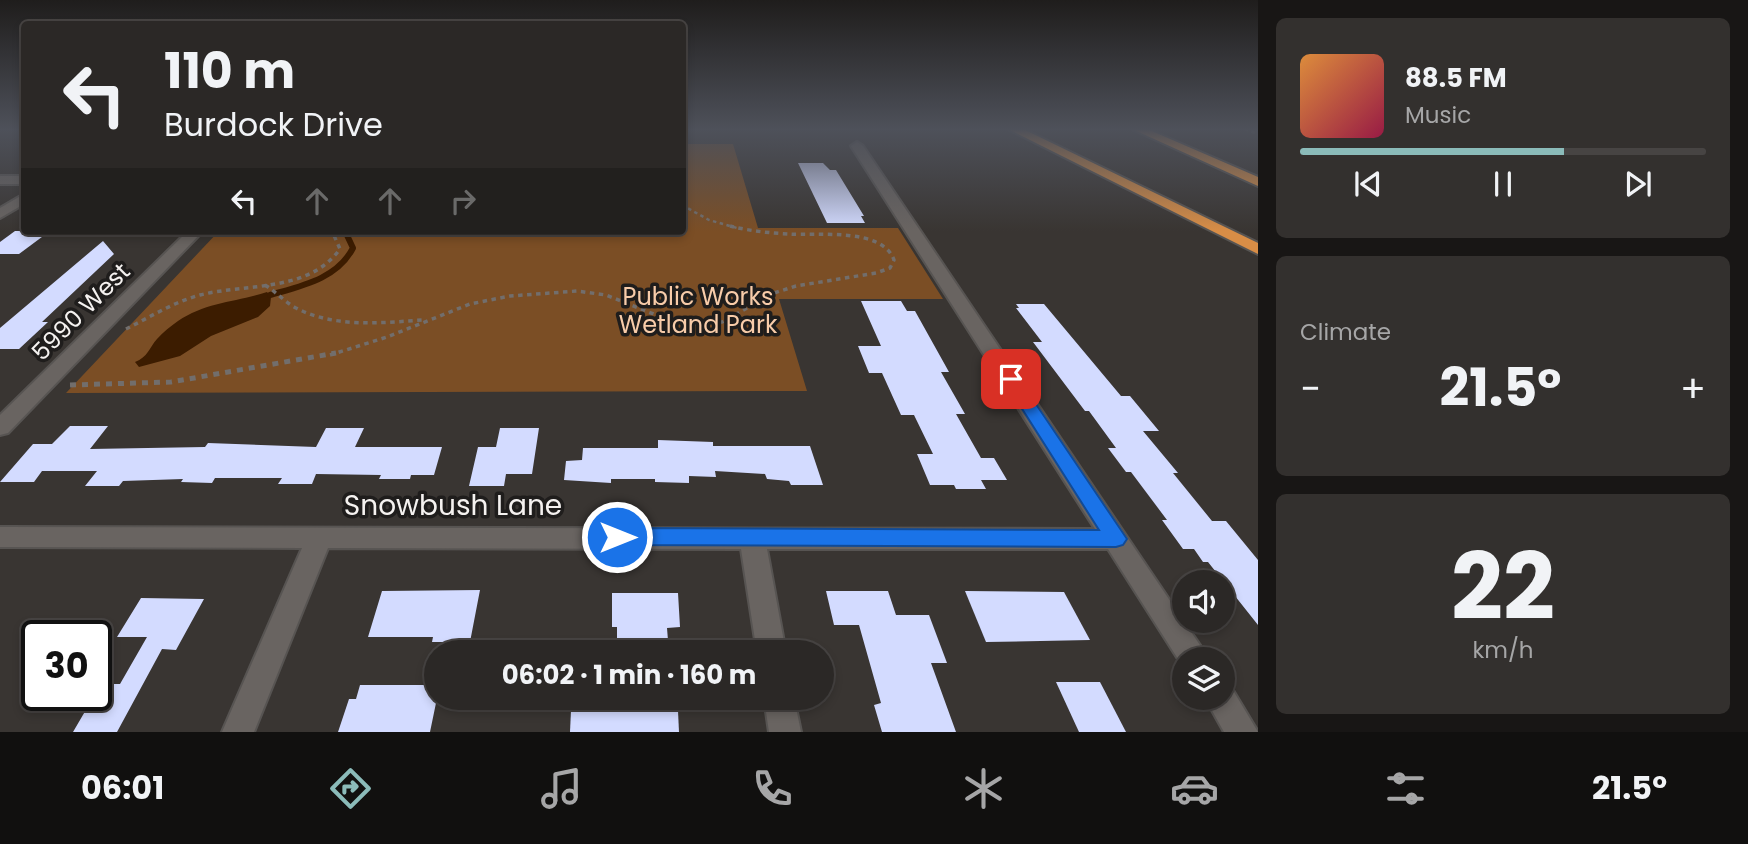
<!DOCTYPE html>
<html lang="en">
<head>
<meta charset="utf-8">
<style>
	body { margin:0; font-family:Poppins,sans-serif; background:#33302e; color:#f1f3f6; height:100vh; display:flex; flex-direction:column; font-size:26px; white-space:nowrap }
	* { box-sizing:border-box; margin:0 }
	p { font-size:23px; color:#a6a6a7 }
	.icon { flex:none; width:38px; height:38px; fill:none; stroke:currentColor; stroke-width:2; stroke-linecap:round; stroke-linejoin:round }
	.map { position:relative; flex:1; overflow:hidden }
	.details { display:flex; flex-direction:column; gap:18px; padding:18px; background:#181615; width:490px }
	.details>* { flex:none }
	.banner { position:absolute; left:21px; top:21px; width:665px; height:214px; border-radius:7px; box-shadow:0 4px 10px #0003,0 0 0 2px #474443; background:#2b2826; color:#f1f3f6; overflow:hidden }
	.fabs { position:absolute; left:1172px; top:570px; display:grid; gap:14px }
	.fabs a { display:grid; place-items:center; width:63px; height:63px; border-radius:50%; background:#2b2826; box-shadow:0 4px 10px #0003,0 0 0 2px #474443; font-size:35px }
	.speed { position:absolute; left:21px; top:620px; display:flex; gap:14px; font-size:35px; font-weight:700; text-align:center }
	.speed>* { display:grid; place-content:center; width:91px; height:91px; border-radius:50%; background:#2b2826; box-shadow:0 4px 10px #0003,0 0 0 2px #474443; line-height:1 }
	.speed .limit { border:4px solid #111; border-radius:10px; background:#fff; color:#111 }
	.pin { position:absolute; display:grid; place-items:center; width:60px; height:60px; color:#fff; margin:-30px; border-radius:14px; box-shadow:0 4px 10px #0006 }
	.me { position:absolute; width:77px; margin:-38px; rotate:90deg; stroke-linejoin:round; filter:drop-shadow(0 0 5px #0008) }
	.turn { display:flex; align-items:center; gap:24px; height:147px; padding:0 28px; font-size:32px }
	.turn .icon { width:91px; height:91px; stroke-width:2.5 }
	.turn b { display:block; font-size:49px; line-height:60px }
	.lanes { display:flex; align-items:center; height:66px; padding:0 28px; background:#0003; justify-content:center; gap:35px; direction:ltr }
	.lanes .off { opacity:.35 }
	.big { font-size:52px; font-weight:700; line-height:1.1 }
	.details .widget { flex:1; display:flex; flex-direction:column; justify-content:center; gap:10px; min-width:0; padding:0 24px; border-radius:10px; background:#33302e }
	.details .dial { align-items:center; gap:0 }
	.dial b { font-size:91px; line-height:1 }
	.song { display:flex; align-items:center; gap:21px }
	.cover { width:84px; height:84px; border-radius:10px; background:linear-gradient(135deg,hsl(30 70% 55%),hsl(340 70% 35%)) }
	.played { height:7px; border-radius:4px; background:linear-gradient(90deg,#8bbbb9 65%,#474443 65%) }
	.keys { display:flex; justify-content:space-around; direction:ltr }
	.heat { display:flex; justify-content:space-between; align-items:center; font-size:38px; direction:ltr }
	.trip { position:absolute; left:424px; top:640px; width:410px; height:70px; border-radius:35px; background:#2b2826; box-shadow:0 4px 10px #0003,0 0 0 2px #474443; font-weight:700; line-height:70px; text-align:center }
	.tabs { display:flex; height:112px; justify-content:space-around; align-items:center; background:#11100f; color:#a6a6a7 }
	.tabs .icon { width:49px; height:49px }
	.tabs .current { color:#8bbbb9 }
	.tabs b { font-size:32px; color:#f1f3f6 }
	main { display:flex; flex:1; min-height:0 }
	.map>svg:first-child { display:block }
	.green { fill:#7b4e25 }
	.water { fill:#3c1c00 }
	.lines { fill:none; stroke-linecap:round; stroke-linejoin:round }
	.stream { stroke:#3c1c00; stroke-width:6 }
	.building { fill:#d3dbff }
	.minor-casing { stroke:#575452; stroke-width:4 }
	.trunk-casing { stroke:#575452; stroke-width:4 }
	.path-far2 { stroke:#726e6c; stroke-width:2.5; stroke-dasharray:3.5 3.5; stroke-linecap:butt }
	.path-far1 { stroke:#726e6c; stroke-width:3.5; stroke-dasharray:4.5 4.5; stroke-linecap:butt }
	.path { stroke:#726e6c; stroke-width:5; stroke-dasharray:6 6; stroke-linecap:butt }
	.minor { fill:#696461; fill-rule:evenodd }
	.trunk { fill:#d88d46; fill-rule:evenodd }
	.route { fill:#1a73e8; stroke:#114b97; stroke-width:2 }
	.labels { text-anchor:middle; stroke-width:7; stroke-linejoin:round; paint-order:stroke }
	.park-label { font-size:24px; fill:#f8cca9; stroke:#1f1d1c }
	.street-label { font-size:24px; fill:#f5f2f0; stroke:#1f1d1c }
	.near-street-label { font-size:28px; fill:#f5f2f0; stroke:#1f1d1c }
</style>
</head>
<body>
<main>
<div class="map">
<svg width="1258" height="732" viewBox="0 0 1258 732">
	<rect width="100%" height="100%" fill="#393532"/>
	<!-- green -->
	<path class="green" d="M683,144h50l25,84h140l45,71h-164l28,92 -741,2 153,-162h463z"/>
	<!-- water -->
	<path class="water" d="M267,292l4,5 -1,9 -12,11 -47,19 -31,20 -41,11 -4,-5c13,-5 14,-14 22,-23 6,-7 14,-13 21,-18 28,-19 59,-19 89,-29z"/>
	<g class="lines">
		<!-- stream -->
		<path class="stream" d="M270,295c31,-9 67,-16 83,-47l-8,-17"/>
	</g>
	<!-- building -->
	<g class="building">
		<path d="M798,163h25l7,7h6l28,46h-3l4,7h-38z"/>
		<path d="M15,231h35l-31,23h-19v-12z"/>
		<path d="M103,241l11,13 -72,68h6l-29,27h-19v-21z"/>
		<path d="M861,301h40l6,10h8l34,61h-8l24,42h-9l25,44h13l13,22h-26l5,9h-30l-2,-4h-24l-13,-31h16l-19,-39h-13l-19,-42h-13l-11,-27h23z"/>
		<path d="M1016,304h28l77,92h9l29,35h-16l35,42h-5l39,48h14l32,39v65l-50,-63h-5l-9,-13h-11l-21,-29h5l-36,-48h-5l-18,-24h8l-27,-37h-4l-52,-69h9l-26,-34h3z"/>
		<path d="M70,426h38l-18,23 115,-2 3,-4 108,4 10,-19h38l-9,19h87l-8,28h-23l-1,4h-31l2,-4 -65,-1 -4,10h-34l4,-6h-67l-3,5 -31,-1 2,-3 -60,2 -4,5h-34l12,-15h-55l-8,11h-34l33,-38h19z"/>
		<path d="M500,428h39l-7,46h-26l-2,12h-35l9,-39h18z"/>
		<path d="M658,440l55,2v4h97l13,39h-32l-2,-4 -22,-2 -2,-5 -50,-3 1,6 -27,-1v7l-34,-1v-3h-44v4l-47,-3 2,-19 16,-1 1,-12h75z"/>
		<path d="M480,590l-10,52h-38l1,-5h-65l14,-46z"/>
		<path d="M826,591h62l8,24h33l18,48h-16l25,69h-74l-8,-27 7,-2 -22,-78h-25z"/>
		<path d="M965,591l99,1 26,48 -104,2z"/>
		<path d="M612,593h66l2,34 -13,1 2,25h-52v-26h-5z"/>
		<path d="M141,598l63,1 -28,51 -14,-1 -45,83h-44l28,-48h19l27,-47h-30z"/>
		<path d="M1056,682h44l26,50h-47z"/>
		<path d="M360,685h76v18l-6,29h-92l11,-33h7z"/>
		<path d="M571,710l107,1 1,21h-109z"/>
	</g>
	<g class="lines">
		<defs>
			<g id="minor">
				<path d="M857,142l6,4 347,514h-25v10l-77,-121h-341l19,104h-29l-16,-104 -413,-1 -74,184h-32l80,-184 -302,-1v-20l1095,2 -244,-383z"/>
				<rect x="0" y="176" width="24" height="8"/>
				<path d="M24,194v10l-24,14v-10z"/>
				<path d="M188,231h15l-195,202 -8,2v-20z"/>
				<path d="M1223,684l8,3 27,45h-34l-19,-34h18z"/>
				<path d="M764,698h30l7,34h-32z"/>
			</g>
			<g id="trunk">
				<path d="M1008,129h15l235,114v11z"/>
				<path d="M1132,129h15l111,48v9z"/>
			</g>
		</defs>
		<!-- minor casing -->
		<use href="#minor" class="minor-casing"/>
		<!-- trunk casing -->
		<use href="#trunk" class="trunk-casing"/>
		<!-- path-far2 -->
		<g class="path-far2">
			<path d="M1245,129l13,5"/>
			<path d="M682,205l27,15 28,8"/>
		</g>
		<!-- path-far1 -->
		<g class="path-far1">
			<path d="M265,285c11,7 20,17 31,23 39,20 84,15 126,12"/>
			<path d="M126,329c24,-12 48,-27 74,-34 47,-12 108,-2 140,-46l-8,-18"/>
			<path d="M330,355l57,-18 83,-33 40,-8 67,-5 29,4 70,28 24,1 22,-2 52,-29 22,-7 80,-13 14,-5 4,-8c-12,-33 -76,-24 -105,-26 -20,-1 -39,-3 -59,-8"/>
		</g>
		<!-- path -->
		<path class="path" d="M70,385l101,-3 165,-29"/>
		<!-- minor -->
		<use href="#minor" class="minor"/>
		<!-- trunk -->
		<use href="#trunk" class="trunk"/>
	</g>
	<!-- sky -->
	<linearGradient id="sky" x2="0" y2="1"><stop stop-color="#1f1d1c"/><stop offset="0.56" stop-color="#4e515a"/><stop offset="1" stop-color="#4e515a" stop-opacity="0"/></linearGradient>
	<rect width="1258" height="231" fill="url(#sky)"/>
	<!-- route -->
	<path class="route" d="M1011,374l6,2 106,157 4,6 -4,6 -7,2 -499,-2 -7,-2 -3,-6 3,-6 7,-3 482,2 -96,-151z"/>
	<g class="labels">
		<!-- park labels -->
		<g class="park-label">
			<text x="698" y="305">Public Works<tspan x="698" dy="28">Wetland Park</tspan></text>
		</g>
		<!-- street labels -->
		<g class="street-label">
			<text transform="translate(81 312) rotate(-45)" y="8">5990 West</text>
		</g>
		<!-- near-street labels -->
		<g class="near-street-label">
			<text x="453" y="515">Snowbush Lane</text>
		</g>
	</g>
</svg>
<div class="fabs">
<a><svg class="icon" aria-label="sound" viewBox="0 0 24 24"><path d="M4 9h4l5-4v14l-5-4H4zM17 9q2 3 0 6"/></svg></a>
<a><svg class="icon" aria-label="layers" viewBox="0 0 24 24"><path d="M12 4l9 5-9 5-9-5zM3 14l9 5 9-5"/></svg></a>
</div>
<div class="speed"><div class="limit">30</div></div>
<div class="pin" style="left:1011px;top:379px;background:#d93025"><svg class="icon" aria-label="arrive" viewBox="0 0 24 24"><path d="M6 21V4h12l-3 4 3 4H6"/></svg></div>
<svg class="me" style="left:617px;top:537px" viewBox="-20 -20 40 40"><circle r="17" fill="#1a73e8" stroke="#fff" stroke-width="3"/><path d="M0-11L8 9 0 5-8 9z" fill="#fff"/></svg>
<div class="trip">06:02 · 1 min · 160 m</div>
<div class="banner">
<div class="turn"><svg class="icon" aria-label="left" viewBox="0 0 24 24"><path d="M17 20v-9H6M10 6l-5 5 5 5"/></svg><div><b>110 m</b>Burdock Drive</div></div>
<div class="lanes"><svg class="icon" aria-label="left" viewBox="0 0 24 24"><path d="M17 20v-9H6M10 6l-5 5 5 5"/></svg><svg class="icon off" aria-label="ahead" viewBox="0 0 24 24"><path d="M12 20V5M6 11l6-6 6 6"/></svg><svg class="icon off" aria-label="ahead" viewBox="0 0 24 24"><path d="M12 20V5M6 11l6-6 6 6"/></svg><svg class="icon off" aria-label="right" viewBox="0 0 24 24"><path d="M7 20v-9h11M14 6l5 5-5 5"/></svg></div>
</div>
</div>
<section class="details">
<div class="widget">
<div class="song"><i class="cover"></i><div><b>88.5 FM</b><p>Music</p></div></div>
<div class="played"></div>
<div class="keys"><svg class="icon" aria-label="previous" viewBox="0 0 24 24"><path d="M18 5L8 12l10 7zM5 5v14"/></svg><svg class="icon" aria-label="pause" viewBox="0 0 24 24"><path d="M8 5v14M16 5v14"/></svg><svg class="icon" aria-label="next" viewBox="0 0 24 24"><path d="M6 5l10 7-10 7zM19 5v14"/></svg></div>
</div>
<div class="widget"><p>Climate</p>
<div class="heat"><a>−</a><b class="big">21.5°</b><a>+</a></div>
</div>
<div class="widget dial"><b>22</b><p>km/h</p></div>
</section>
</main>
<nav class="tabs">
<b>06:01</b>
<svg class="icon current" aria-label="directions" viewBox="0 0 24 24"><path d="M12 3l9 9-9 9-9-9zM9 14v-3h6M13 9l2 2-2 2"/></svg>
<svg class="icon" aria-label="music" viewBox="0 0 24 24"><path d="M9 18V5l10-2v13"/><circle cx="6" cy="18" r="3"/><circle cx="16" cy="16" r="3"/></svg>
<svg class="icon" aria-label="phone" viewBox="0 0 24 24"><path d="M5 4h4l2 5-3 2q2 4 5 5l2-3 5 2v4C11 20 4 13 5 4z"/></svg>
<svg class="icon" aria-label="climate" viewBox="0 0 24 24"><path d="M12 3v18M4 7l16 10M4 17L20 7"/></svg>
<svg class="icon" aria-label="car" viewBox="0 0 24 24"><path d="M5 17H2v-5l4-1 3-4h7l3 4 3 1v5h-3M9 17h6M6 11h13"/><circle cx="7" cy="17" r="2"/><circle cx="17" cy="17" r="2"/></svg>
<svg class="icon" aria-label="filters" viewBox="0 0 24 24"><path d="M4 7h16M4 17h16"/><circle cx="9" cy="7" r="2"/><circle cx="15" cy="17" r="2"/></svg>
<b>21.5°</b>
</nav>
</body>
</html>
